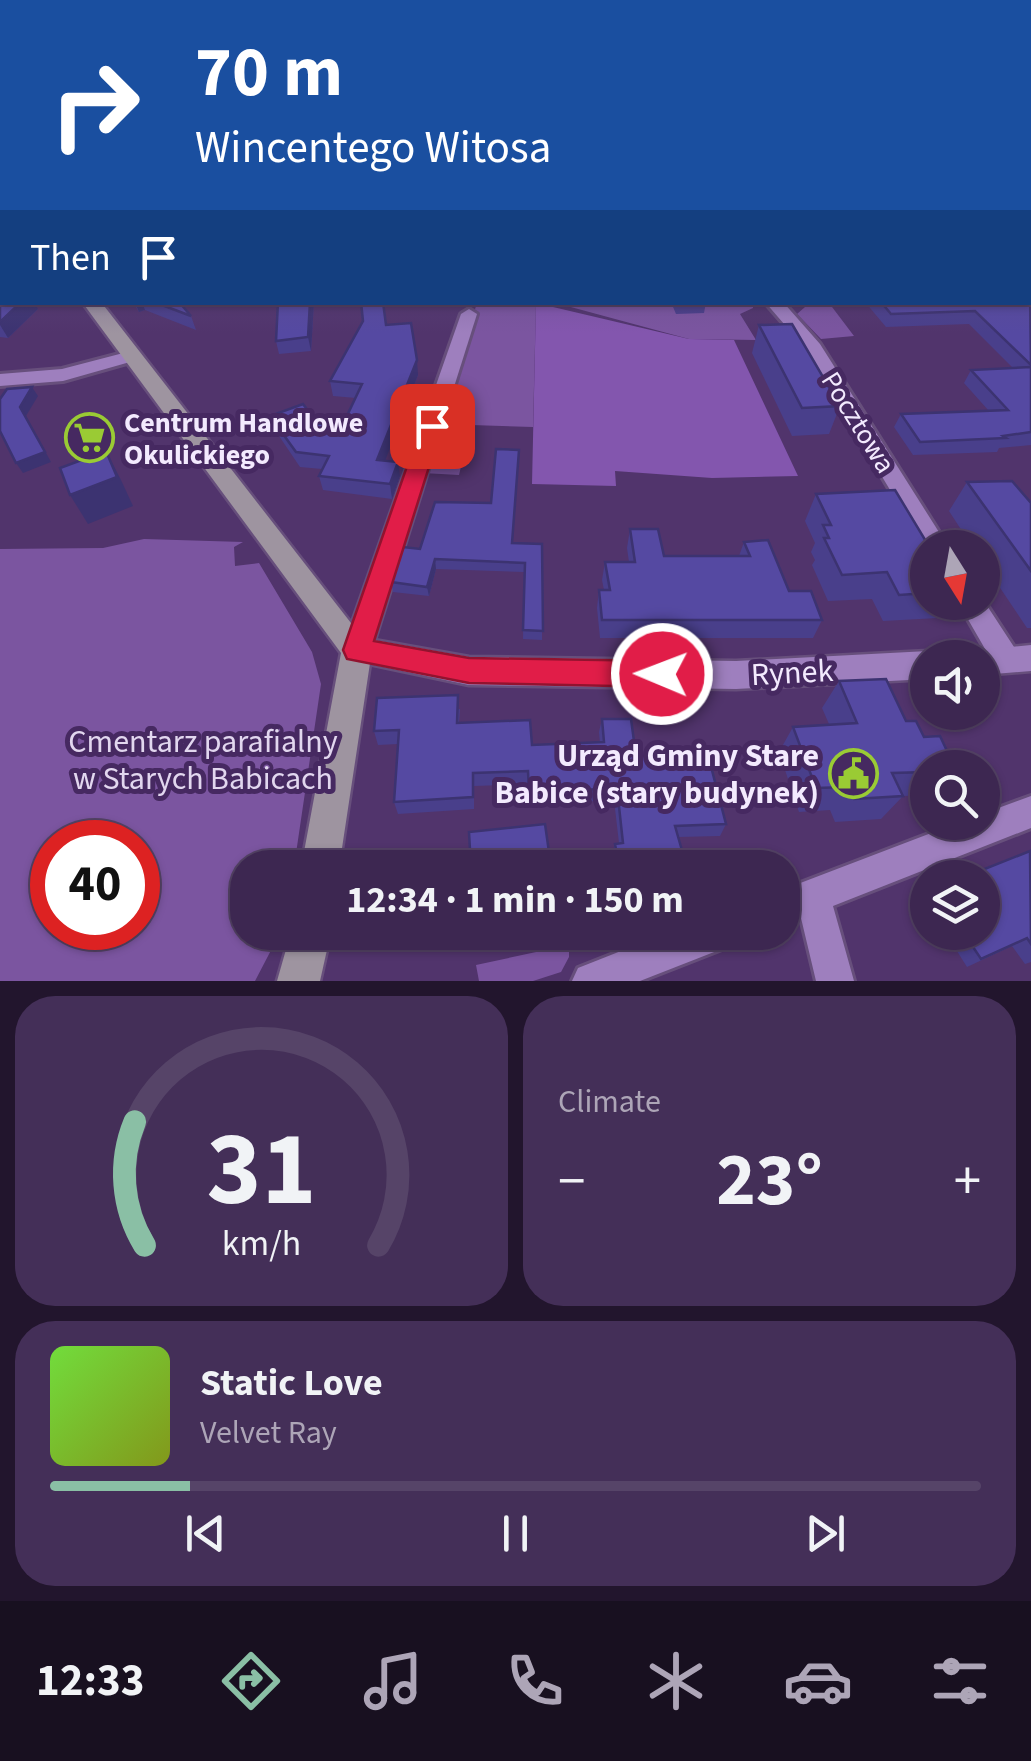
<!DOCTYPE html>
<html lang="en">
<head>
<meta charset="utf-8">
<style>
	body { margin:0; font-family:"Source Sans 3",sans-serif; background:#442f58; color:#f1f3f6; height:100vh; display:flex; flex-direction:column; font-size:38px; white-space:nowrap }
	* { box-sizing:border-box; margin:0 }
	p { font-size:32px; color:#ada5b7 }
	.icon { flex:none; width:55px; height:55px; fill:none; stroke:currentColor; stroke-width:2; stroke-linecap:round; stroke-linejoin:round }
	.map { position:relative; height:981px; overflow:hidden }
	.side { display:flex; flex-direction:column; gap:15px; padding:15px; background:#22152d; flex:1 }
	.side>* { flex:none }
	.guide { position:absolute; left:0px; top:0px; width:1032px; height:305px; box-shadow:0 2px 8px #0004,0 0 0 2px #564468; background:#1a4fa0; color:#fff; overflow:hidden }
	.needle { width:65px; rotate:169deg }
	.fabs { position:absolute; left:910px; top:530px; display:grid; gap:20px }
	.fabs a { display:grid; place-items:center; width:90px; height:90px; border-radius:50%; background:#3d2751; box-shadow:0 2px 8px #0004,0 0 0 2px #564468; font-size:50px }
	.speed { position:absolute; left:30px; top:820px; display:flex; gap:20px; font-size:50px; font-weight:700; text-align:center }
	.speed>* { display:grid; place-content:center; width:130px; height:130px; border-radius:50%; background:#3d2751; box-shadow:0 2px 8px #0004,0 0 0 2px #564468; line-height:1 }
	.speed .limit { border:15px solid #d22; background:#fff; color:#111 }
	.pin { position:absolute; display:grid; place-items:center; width:85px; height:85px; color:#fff; margin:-42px; border-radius:20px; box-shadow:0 5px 15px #0006 }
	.me { position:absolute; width:110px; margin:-55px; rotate:271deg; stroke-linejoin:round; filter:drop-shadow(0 0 8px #0008) }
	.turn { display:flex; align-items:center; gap:35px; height:210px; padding:0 30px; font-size:45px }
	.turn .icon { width:130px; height:130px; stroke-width:2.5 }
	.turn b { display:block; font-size:70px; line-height:85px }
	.then { display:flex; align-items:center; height:95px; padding:0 30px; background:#0003; gap:20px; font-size:38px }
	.big { font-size:75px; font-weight:700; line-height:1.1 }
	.side .card { flex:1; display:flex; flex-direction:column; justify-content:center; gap:15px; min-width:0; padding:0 35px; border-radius:40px; background:#442f58 }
	.side .dial { align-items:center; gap:0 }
	.dial svg { height:260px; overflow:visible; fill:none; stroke:#564468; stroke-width:7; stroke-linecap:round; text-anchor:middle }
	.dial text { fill:#f1f3f6; stroke:none }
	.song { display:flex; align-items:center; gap:30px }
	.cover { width:120px; height:120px; border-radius:15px; background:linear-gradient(135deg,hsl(100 70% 55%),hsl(70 70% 35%)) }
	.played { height:10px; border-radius:5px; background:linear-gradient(90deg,#8abfa5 15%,#564468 15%) }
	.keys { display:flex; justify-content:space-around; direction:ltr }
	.heat { display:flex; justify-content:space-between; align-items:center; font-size:55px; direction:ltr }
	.side .tiles { flex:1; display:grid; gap:15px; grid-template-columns:1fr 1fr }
	.card:last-child { grid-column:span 2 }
	.trip { position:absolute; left:230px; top:850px; width:570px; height:100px; border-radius:40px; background:#3d2751; box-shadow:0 2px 8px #0004,0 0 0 2px #564468; font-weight:700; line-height:100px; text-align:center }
	.tab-bar { display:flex; height:160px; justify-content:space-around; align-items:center; background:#181020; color:#ada5b7 }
	.tab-bar .icon { width:70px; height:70px }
	.tab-bar .current { color:#8abfa5 }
	.tab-bar b { font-size:45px; color:#f1f3f6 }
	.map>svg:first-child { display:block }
	.green { fill:#7b55a0; fill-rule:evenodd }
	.forest { fill:#8356ae }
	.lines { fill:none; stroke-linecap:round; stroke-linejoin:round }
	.minor-casing { stroke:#674f7c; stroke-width:6 }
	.tertiary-casing { stroke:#674f7c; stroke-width:5 }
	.secondary-casing { stroke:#674f7c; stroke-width:5 }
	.minor { fill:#9e7fbe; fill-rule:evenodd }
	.tertiary { fill:#9e7fbe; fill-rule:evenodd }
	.secondary { fill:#9e94a0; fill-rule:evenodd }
	.wall { fill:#493f8b }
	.shaded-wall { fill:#3c3371 }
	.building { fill:#5549a2; stroke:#3c3371; stroke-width:2.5 }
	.route { fill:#e11d48; stroke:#92132f; stroke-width:2.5 }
	.labels { text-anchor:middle; stroke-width:10; stroke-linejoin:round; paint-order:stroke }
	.poi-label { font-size:28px; font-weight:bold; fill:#f3eafe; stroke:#462961; text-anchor:start }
	.street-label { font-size:28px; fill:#f3eafe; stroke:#462961 }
	.near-street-label { font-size:32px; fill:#f3eafe; stroke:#462961 }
	.near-park-label { font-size:32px; fill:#e2d7ef; stroke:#462961 }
	.near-poi-label { font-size:32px; font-weight:bold; fill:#f3eafe; stroke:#462961; text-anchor:end }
</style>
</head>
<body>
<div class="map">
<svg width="1031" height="981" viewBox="0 0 1031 981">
	<rect width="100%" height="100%" fill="#51346c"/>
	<!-- green -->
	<g class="green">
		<path d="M477,303h59l-3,124 -62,-2 -12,50 -36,-2z"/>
		<path d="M556,303h197v5l-13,6 16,26 -67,-1z"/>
		<path d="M799,303h30l25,33 -33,3 -24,-25 8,-7z"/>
		<path d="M144,539l99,3 -9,5 1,19 24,-3 53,89 9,32 -27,183 -46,1v64l32,1 -25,48h-255v-432l103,-1zM52,842h86v86h-86z"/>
		<path d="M569,945v12l-8,15 -28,9h-54l-3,-16z"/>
	</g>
	<!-- forest -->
	<path class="forest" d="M536,303l153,36 45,1 64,136 -86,2 -97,-7 1,15 -84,-2z"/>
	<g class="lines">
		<defs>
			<g id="minor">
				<path d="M765,302h18l37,42 129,204h-21v5l-124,-206z"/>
				<path d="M469,309l8,5 -106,336 -4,8 -10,4 -10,-4 -4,-8 118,-336z"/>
				<path d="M131,351l6,1v8l-74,21 -63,5v-12l62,-5z"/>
				<path d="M982,598l34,52 4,9 -4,9 -10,3 -10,-3 -38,-66h24z"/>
				<path d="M1031,796v32l-198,78 21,75h-38l-15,-63 -19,8v-36l178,-68h22v-8z"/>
				<path d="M669,932h68l-5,13 -92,36h-68l6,-13z"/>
			</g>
			<g id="tertiary">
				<rect x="1030" y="231" width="1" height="11"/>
				<path d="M357,637l112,20 267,4 192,-10 12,7h-12v21l-192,10 -267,-4 -123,-26 -4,-9 4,-9z"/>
				<path d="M1031,645v26l-49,4v-17h-14l3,-7z"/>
			</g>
			<g id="secondary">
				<rect x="0" y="196" width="2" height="8"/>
				<path d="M82,302h19l271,348 -33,218h-38l40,-215z"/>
				<path d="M291,932h40l-11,49h-43z"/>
			</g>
		</defs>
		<!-- minor casing -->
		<use href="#minor" class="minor-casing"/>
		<!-- tertiary casing -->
		<use href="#tertiary" class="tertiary-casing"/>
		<!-- secondary casing -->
		<use href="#secondary" class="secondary-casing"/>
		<!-- minor -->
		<use href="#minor" class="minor"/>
		<!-- tertiary -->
		<use href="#tertiary" class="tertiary"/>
		<!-- secondary -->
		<use href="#secondary" class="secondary"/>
	</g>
	<!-- wall -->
	<g class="wall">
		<path d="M0,281l38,28 -30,29 -8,-1z"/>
		<path d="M1031,292v153l-32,3 -2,4 -84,3 -19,-28 7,-13 88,-3 -25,-28 7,-13 42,-2 -44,-44 -83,3 -21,-25h165z"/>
		<path d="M133,302h46l12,14 5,14 -51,-20 -6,2z"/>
		<path d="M314,302l-3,49 -32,3 -3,-13z"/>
		<path d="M671,302h35l-2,11 -28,1z"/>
		<path d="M386,325l32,50 -33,85 15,16 -8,23 -69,-9 -4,-14 3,-7 -22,-2 -25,-37 -5,-14 48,8 26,-2 12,-24 -23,-2 -3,-15z"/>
		<path d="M759,325l81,81 -11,28 -37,2 -40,-83z"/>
		<path d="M967,482l64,21v125h-4l-45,-67v-13h-9l-24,-37z"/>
		<path d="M816,494l112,54v54h21l-11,16 -55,3 -11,-22 -44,2 -16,-36 3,-5 -4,-8 4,-9 -10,-22z"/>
		<path d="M630,529l34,27h75l5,-14 45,49 33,29 -9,18h-213l-3,-30 2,-18h5l-2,-10 3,-18h24l-2,-14z"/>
		<path d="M513,543l29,1v96l-19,-1 1,-67 -88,-3 -7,27 -36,-4 -2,-10 29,-33z"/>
		<path d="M839,681l89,87v27l-25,1 -22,23 -46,3 -5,-12 -31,2 -20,-60 14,-25 36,-3 -7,-16z"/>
		<path d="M460,709l-1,14 73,22 68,-2 -1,-11 3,-13 34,37 90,68 -6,12 -42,1 9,31h-73l-2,-13 3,-11 4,-1 -5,-43 -85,5 -2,-21 -53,2v23l-76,5 -4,-12 4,-58 -20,1 -4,-14z"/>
		<path d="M1030,851l1,111 -6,2 -13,-18 -45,21 -22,-35h37z"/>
		<path d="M374,932h29l-26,5z"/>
	</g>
	<!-- shaded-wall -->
	<g class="shaded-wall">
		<path d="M21,302h13l4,7 -30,29 -8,-13v-3z"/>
		<path d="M135,302h7l3,8 -6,2z"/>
		<path d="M310,302h4l-3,49 -3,-14z"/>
		<path d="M417,360l1,15 -38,99 -3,-14z"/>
		<path d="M32,387l6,9 -12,20 25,46 -28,11 -7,-10 4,-56z"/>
		<path d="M106,451l15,29 12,26 -45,18 -18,-29z"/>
		<path d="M398,462l2,14 -8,23 -2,-15z"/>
		<path d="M435,559l1,10 -7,27 -2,-9z"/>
	</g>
	<!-- building -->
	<g class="building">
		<path d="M0,281h2v21h19l-21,20z"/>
		<path d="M1030,292l1,73 -56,-54 -84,3 -10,-12h149z"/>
		<path d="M154,302h25l12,14z"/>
		<path d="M278,302h32l-2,35 -32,4z"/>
		<path d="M361,302h22l3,23 25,-2 6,37 -40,100 21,2 -8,22 -71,-8 10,-20 -33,-4 -26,-36 33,-12 15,20 26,-2 18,-38 -32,-3 33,-60z"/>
		<path d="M792,324l48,82 -38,2 -43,-83z"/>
		<path d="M1031,367v65l-28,4 3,2 -86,4 -19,-28 107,-4 -37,-40z"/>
		<path d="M32,387l-12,20 25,45 -29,11 -16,-32v-32l7,-10z"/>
		<path d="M496,449l23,1 -7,93 30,1 1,87 -20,-1 2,-67 -90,-4 -8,28 -36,-5 12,-35 17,2 15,-47 56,1z"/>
		<path d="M106,451l11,26 -47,18 -10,-27z"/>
		<path d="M1012,481l19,22v68l-64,-89z"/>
		<path d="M895,490l35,58h-2v45l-29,2 -12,-23 -45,3 -18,-37h5l-6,-13h8l-15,-31z"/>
		<path d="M630,529h28l6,27h86l-6,-14 24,-2 21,51h22l11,29h-220l-3,-30h11l-5,-28h30z"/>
		<path d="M886,679l20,42h10l8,16 16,-1 15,32h-27v4l-36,1 11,23 -49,3 -6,-12 -32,1 -23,-61 64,-4 -18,-42z"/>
		<path d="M458,695l-1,28 73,-3 2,25 72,-3 -2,-23h29l5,37 72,-1 18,69 -51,2 12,42h-28l-1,-5 -39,3 -4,-22 8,-1 -6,-55 -88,5 -1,-22 -55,2v24l-79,5 5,-72 -25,1 3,-33z"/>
		<path d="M545,824l6,42 -80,2 -2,-36z"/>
		<path d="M1030,851l1,93 -4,-6 -46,21 -18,-27h19v-54h-20z"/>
	</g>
	<!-- sky -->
	<linearGradient id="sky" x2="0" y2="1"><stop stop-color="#2d1d3b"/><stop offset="0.59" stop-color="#5f5083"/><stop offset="1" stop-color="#5f5083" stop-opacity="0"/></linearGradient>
	<rect width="1031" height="333" fill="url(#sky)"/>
	<!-- route -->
	<path class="route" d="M432,419l10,7 -68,215 95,17 193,3 10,4 4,9 -4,9 -10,4 -193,-4 -122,-24 -4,-9 78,-224z"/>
	<!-- icons -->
	<defs>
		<symbol id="supermarket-ring" viewBox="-11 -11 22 22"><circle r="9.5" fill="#462961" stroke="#9acb34" stroke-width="1.5"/><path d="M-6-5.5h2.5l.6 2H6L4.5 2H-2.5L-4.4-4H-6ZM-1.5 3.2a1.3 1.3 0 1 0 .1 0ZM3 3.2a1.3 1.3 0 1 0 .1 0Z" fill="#9acb34"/></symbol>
		<symbol id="civic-ring" viewBox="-11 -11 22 22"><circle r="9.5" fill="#462961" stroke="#9acb34" stroke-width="1.5"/><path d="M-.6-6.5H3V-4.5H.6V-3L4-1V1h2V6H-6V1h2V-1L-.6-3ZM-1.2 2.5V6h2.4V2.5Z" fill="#9acb34"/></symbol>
	</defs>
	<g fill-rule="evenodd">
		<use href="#supermarket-ring" x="62" y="410" width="55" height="55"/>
		<use href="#civic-ring" x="826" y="746" width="55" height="55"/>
	</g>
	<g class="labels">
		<!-- poi labels -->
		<g class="poi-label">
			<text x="124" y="432">Centrum Handlowe<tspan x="124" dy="32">Okulickiego</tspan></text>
		</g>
		<!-- street labels -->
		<g class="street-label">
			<text transform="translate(859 422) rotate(58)" y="10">Pocztowa</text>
		</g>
		<!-- near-street labels -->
		<g class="near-street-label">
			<text transform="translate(792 672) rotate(-3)" y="11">Rynek</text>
		</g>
		<!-- near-park labels -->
		<g class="near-park-label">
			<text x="203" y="752">Cmentarz parafialny<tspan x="203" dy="37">w Starych Babicach</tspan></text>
		</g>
		<!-- near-poi labels -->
		<g class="near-poi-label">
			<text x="819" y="766">Urząd Gminy Stare<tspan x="819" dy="37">Babice (stary budynek)</tspan></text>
		</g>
	</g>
</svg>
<div class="fabs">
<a><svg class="needle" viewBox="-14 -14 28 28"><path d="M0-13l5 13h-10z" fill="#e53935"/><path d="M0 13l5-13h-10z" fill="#ada5b7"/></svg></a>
<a><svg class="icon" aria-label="sound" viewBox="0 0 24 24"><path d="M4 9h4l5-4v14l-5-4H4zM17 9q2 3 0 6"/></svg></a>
<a><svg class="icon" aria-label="search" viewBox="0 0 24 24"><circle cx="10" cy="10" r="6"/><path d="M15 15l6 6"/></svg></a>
<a><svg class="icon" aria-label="layers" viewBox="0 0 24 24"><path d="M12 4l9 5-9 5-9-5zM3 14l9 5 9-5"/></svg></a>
</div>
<div class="speed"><div class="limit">40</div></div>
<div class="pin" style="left:432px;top:426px;background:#d93025"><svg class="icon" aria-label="arrive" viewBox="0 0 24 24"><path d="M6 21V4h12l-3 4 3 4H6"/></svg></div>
<svg class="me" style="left:662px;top:674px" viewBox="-20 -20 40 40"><circle r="17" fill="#e11d48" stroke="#fff" stroke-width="3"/><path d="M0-11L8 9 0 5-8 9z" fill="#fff"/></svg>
<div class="trip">12:34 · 1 min · 150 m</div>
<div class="guide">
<div class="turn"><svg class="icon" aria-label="right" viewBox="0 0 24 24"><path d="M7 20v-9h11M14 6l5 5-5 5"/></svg><div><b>70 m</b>Wincentego Witosa</div></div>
<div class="then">Then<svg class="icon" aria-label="arrive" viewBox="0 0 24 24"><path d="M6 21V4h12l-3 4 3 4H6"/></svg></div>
</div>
</div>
<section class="side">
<div class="tiles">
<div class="card dial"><svg viewBox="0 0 100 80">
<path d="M14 69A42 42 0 1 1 86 69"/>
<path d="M14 69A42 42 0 0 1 11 31" stroke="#8abfa5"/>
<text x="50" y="56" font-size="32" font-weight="700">31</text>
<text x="50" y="72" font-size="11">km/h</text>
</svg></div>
<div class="card"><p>Climate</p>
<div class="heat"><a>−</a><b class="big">23°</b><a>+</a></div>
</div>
<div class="card">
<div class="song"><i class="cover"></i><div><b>Static Love</b><p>Velvet Ray</p></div></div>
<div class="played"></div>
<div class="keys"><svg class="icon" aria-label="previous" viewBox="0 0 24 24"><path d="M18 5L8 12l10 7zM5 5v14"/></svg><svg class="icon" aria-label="pause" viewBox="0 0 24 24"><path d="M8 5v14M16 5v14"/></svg><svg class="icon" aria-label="next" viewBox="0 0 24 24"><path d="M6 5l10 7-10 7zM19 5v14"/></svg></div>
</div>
</div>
</section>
<nav class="tab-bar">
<b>12:33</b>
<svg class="icon current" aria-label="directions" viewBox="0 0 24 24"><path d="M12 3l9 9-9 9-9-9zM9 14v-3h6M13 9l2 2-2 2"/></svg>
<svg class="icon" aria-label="music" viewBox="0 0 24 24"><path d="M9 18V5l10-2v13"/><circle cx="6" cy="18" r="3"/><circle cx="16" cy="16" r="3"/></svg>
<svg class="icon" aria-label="phone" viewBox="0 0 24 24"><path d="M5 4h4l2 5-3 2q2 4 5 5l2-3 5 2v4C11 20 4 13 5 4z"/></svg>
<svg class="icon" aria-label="climate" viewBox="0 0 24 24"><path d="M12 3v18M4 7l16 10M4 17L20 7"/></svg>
<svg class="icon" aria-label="car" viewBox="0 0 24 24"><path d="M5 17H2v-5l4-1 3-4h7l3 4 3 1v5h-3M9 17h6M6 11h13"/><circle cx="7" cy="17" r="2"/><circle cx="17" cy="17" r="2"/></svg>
<svg class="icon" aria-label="filters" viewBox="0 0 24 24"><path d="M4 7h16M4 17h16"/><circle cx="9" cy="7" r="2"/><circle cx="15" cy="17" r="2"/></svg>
</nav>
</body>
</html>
